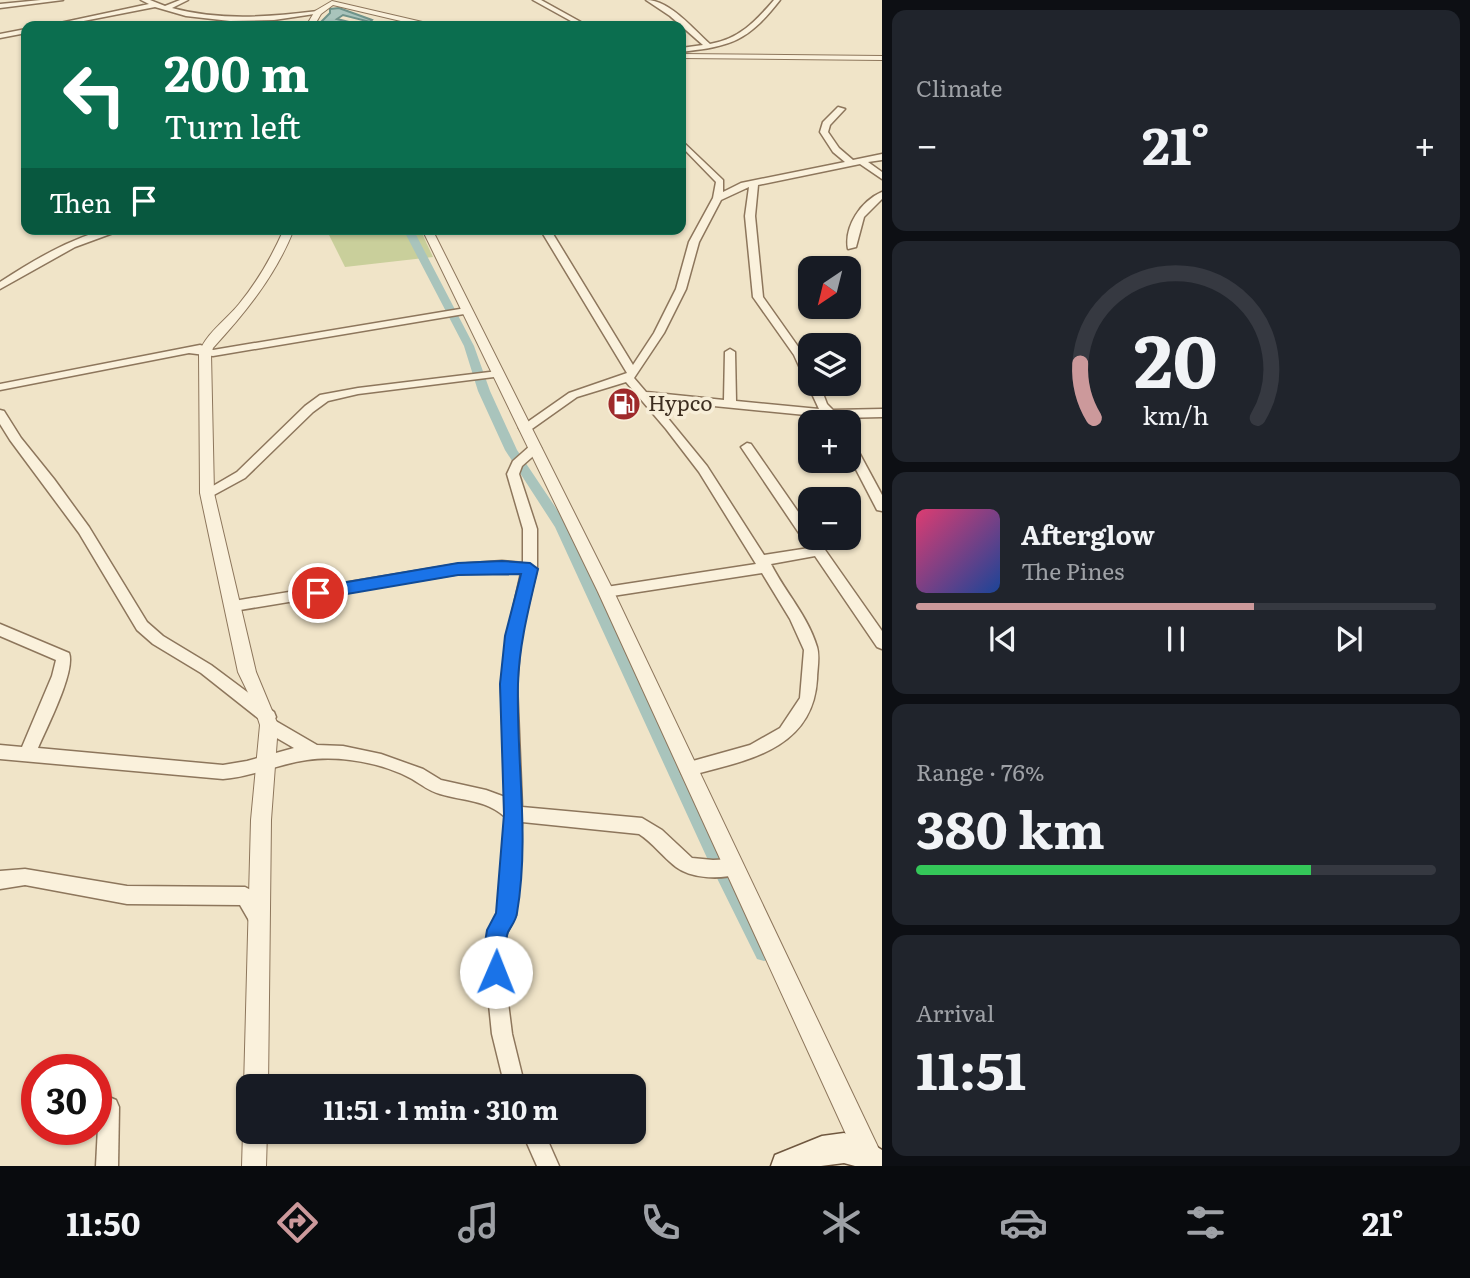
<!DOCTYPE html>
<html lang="en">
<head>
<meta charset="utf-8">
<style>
	body { margin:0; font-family:Literata,serif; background:#20242c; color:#f1f3f6; height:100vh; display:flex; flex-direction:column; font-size:26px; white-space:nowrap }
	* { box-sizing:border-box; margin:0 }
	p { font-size:23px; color:#9ea1a6 }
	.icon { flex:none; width:38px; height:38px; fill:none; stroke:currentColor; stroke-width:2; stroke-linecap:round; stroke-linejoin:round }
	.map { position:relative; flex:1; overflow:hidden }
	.side { display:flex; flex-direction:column; gap:10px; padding:10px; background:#0d0f14; width:588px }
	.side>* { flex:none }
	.guide { position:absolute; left:21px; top:21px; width:665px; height:214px; border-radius:14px; box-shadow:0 2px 5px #0004; background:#0b6e4f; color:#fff; overflow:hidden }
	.needle { width:46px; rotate:215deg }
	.fabs { position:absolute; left:798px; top:256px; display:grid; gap:14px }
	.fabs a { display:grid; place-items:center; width:63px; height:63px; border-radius:14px; background:#171b24; box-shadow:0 2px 5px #0004; font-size:35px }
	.speed { position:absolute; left:21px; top:1054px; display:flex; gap:14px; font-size:35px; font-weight:700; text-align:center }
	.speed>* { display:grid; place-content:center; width:91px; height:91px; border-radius:50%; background:#171b24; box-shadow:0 2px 5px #0004; line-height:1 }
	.speed .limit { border:10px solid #d22; background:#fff; color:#111 }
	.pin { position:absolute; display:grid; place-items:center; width:60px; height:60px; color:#fff; margin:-30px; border:4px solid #fff; border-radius:50%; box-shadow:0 2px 7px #0007 }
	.me { position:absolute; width:77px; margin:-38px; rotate:1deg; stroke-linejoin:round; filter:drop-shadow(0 0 5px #0008) }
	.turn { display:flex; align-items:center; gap:24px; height:147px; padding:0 28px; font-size:32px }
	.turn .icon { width:91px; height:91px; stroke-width:2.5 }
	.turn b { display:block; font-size:49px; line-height:60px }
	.then { display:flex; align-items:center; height:66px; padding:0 28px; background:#0003; gap:14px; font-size:26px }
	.big { font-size:52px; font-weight:700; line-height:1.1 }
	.side .card { flex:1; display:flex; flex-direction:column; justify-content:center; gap:10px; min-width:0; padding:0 24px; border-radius:14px; background:#20242c }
	.side .dial { align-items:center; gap:0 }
	.dial svg { height:182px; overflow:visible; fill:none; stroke:#363941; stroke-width:7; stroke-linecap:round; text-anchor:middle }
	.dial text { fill:#f1f3f6; stroke:none }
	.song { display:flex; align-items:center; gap:21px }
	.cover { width:84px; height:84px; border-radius:10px; background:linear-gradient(135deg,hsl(340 70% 55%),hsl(220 70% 35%)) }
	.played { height:7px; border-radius:4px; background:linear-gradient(90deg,#cc999b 65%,#363941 65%) }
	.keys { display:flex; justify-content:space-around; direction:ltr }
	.heat { display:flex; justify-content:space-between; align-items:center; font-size:38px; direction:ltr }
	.charge { height:10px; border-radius:5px; background:linear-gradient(90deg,#34c759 76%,#363941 0) }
	.trip { position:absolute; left:236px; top:1074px; width:410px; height:70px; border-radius:14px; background:#171b24; box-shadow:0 2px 5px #0004; font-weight:700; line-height:70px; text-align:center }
	.tab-bar { display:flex; height:112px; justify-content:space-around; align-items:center; background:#090b0e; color:#9ea1a6 }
	.tab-bar .icon { width:49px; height:49px }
	.tab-bar .selected { color:#cc999b }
	.tab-bar b { font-size:32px; color:#f1f3f6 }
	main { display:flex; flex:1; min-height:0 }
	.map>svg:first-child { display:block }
	.green { fill:#c9cf9b }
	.water { fill:#a9c4bc; stroke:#6f938a; stroke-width:2 }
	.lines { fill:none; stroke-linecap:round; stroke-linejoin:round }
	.canal { fill:#a9c4bc; fill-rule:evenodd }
	.minor-casing { stroke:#8d765c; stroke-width:3 }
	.tertiary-casing { stroke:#8d765c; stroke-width:2 }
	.secondary-casing { stroke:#6f573f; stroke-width:3 }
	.minor { fill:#faf1dc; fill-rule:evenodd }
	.tertiary { fill:#faf1dc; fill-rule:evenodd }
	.secondary { fill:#faf1dc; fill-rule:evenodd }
	.route { fill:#1a73e8; stroke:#114b97; stroke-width:2 }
	.labels { text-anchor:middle; stroke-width:7; stroke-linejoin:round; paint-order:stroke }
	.poi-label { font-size:21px; fill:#3d2e20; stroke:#f7eed8; text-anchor:start }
</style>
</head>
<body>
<main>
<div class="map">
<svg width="882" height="1166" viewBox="0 0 882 1166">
	<rect width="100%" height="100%" fill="#f0e4c8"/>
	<!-- green -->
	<path class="green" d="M326,229h94l13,28 -88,10z"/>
	<!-- water -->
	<path class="water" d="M339,8l33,12 -2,2 -27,-7 -6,4 16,4 -7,3h-29l13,-13v-4z"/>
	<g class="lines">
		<!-- canal -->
		<path class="canal" d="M403,229h10l61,117 16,45 27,59 51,76 152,322 51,97 2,7 -2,7 -7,2 -7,-2 -49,-99 -153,-333 -50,-77 -27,-59 -14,-45z"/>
		<defs>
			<g id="minor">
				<path d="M41,0h22l-63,8v-4z"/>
				<path d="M141,0h9l15,6 15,-6h8l-16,8c48,13 97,9 146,3l3,2 -47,7 -44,1 -44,-5 -31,-9 -97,19h-12l103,-22z"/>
				<path d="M533,0h8l47,26h-8z"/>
				<path d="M646,0c24,0 47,29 64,44 29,-5 45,-22 64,-44h6c-33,42 -48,46 -99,52v-4l22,-3 -33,-29z"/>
				<path d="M26,29v4l-26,5v-4z"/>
				<path d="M838,107l7,2 -15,16 -2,7 11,16 14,12 29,-6v6l-14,2 14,10v7l-22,-15 -102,21 -3,31 8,81 41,58 6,11v17h9l8,21 6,6 49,-1v8l-43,1 -6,4 -7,-5 -173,-17 54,66 57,89 45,-7 -68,-101 6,-4 4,1 59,85v8h6l66,94v18l-5,-2 -62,-91 -44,8c14,28 37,52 46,83 3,10 0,23 0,32 -4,72 -73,82 -129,97l-6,-2 -2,-5 2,-5 68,-19 30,-17 20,-30 4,-48 -14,-31 -28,-46 -156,24 -5,-1 -2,-4 2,-4 5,-1 150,-23 -57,-92 -33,-43 -40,-47 -49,15 -48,34h-8l-2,-3 50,-35 58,-20 -87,-144h10l83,136 21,-32 22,-44 13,-47 24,-44 3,-16 -35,-36v-6l42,40v12l18,-9 104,-21 -12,-10 -13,-20 3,-10zM749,187l-4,29 8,81 41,58 10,22 6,3 -3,3 12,26 -83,-8 -1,-49 -5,-3 -5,3 -1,48 -78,-8 -12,-14 30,-45 22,-44 13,-47 22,-42z"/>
				<path d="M882,192v7l-18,18 -8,30 -8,2c-4,-23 13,-48 34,-57z"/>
				<path d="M108,229h16l-49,18 -75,42v-7c34,-22 69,-43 108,-53z"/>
				<path d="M466,308l4,1v4l-257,43 -24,-3 -189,37v-6l200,-39 4,1 1,3 8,1z"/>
				<path d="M498,371l4,1v4l-144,18 -30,7 -15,11 -68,66 -33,18 -5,1 -6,-4 36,-21 68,-66 15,-11 38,-7z"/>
				<path d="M0,410l4,1 17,27 33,41 35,48 58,95 16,14 48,29 63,47 2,5 -2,3 43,25 26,1 38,8 42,15 18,11 45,10 19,7 -4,-113 6,-48 14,-63 -19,-2 -44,3 -224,37 -5,-1 -2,-4 2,-4 5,-1 224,-37 44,-3 21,2v-34l-16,-55 6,-13 18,-16h8l2,3 -2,3 -17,15 -3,8 18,55v40l-16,67 -4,48 5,123 120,11 20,12 30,28 21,2 21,-1 6,2 3,6 -3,6c-18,7 -48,6 -64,-6 -13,-10 -23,-24 -37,-33l-117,-12 -6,93 -9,18 -5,22 10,79 13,53h-20l-13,-53 -8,-79 5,-25 9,-17 7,-96c-18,-17 -42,-16 -65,-23 -11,-3 -18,-9 -28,-15 -29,-16 -72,-24 -105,-19 -29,4 -55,17 -84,19l-223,-20v-14l22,2 30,-71 4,-16 -56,-24v-12l69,29c7,18 -23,76 -31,95l185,17 24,-4 47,-13 -31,-18 -2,-5 2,-3 -62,-49 -48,-29 -16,-14 -58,-97 -69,-93 -10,-16z"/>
				<path d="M849,441l6,4 27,50v16l-5,-1 -28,-54z"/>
				<path d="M25,869l102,17 118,1 6,3 16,28 -2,6 -7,3 -7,-3 -11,-19 -113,-1 -102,-19 -25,4v-18z"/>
				<path d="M109,1097l7,3 3,7 -1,59h-22l3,-59 3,-7z"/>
				<path d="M522,1132h22l15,34h-22z"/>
			</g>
			<g id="tertiary">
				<path d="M332,1l99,23 4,2h-13l-89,-21 -12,9 -7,12h-8l9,-15z"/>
				<path d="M681,54l201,2v4l-201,-2z"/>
				<path d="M284,229h10c-18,46 -48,83 -81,119l-2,6 3,139 42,179 22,53 -7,95 -3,267h-20v9l-4,-9 7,-267 9,-95 -7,-22 -15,-31 -38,-179 -1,-139c5,-19 28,-35 40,-50 19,-23 33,-48 45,-75z"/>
				<path d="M422,229h10l182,363 264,555 3,9 -3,9h-18l-262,-573z"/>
				<path d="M248,1123v9h19l-1,34h-24l1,-34z"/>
			</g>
			<path id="secondary" d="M844,1133l22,7 16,10v16h-27l-11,-3 -23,3h-50l4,-11 47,-19z"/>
		</defs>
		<!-- minor casing -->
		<use href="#minor" class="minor-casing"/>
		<!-- tertiary casing -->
		<use href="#tertiary" class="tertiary-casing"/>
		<!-- secondary casing -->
		<use href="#secondary" class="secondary-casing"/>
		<!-- minor -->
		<use href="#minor" class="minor"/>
		<!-- tertiary -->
		<use href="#tertiary" class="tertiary"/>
		<!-- secondary -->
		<use href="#secondary" class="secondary"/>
	</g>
	<!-- route -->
	<path class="route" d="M502,561l28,2 8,6c-9,38 -19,76 -20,115 -2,77 12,153 -1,229 -1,8 -6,13 -9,19 -6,16 2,33 -4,47l-8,3 -8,-3 -5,-24 4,-25 9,-17 8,-99 -4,-130 5,-48 16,-62 -63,1 -140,24 -8,-6 8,-6 140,-24z"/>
	<!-- icons -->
	<defs>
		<symbol id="fuel-disc" viewBox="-11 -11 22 22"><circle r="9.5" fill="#9e2a2b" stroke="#f7eed8"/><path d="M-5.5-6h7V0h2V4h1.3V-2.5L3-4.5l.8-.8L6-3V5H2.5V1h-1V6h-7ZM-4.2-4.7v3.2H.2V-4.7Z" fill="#fff"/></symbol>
	</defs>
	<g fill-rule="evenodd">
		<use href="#fuel-disc" x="605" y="385" width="38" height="38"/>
	</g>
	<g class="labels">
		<!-- poi labels -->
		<g class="poi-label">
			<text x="648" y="411">Hypco</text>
		</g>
	</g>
</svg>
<div class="fabs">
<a><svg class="needle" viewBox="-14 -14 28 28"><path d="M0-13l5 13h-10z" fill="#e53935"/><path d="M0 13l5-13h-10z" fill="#9ea1a6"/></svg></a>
<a><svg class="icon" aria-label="layers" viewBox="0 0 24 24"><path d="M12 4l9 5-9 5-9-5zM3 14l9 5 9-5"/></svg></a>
<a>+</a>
<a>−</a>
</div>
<div class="speed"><div class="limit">30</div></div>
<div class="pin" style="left:318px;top:593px;background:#d93025"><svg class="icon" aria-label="arrive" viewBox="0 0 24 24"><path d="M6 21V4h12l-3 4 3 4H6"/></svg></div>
<svg class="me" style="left:496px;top:972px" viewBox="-20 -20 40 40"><circle r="19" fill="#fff"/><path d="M0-13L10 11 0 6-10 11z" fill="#1a73e8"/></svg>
<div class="trip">11:51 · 1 min · 310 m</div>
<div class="guide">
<div class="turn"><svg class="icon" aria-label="left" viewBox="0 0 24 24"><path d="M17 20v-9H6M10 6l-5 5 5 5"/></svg><div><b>200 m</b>Turn left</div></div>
<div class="then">Then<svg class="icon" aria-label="arrive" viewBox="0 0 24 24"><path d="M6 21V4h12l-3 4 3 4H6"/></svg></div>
</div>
</div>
<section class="side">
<div class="card"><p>Climate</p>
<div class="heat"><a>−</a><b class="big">21°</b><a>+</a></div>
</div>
<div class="card dial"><svg viewBox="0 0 100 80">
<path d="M14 69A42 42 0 1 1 86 69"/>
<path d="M14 69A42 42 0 0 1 8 45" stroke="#cc999b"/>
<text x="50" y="56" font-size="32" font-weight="700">20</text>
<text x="50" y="72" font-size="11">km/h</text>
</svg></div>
<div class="card">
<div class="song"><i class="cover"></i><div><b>Afterglow</b><p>The Pines</p></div></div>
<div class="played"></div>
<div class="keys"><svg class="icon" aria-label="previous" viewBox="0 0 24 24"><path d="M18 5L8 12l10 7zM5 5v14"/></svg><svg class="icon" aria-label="pause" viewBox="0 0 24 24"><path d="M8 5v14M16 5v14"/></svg><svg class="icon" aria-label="next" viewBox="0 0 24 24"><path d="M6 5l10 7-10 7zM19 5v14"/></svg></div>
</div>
<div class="card"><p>Range · 76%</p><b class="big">380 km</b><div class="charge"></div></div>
<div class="card"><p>Arrival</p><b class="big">11:51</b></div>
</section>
</main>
<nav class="tab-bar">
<b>11:50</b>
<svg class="icon selected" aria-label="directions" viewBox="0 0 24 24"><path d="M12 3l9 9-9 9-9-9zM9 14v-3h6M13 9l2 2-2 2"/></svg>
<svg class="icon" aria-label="music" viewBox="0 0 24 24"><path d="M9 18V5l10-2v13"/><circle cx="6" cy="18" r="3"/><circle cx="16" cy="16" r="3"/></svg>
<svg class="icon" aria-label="phone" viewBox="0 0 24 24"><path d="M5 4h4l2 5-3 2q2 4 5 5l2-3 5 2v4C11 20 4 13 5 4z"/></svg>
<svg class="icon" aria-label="climate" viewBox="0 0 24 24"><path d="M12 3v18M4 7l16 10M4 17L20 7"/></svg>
<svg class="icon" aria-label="car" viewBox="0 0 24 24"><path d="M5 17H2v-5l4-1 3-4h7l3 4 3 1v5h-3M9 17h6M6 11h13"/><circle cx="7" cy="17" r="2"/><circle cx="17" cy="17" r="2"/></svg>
<svg class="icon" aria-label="filters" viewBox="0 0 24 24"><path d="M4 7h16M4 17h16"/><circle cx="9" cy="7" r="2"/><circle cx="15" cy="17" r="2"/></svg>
<b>21°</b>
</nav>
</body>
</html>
